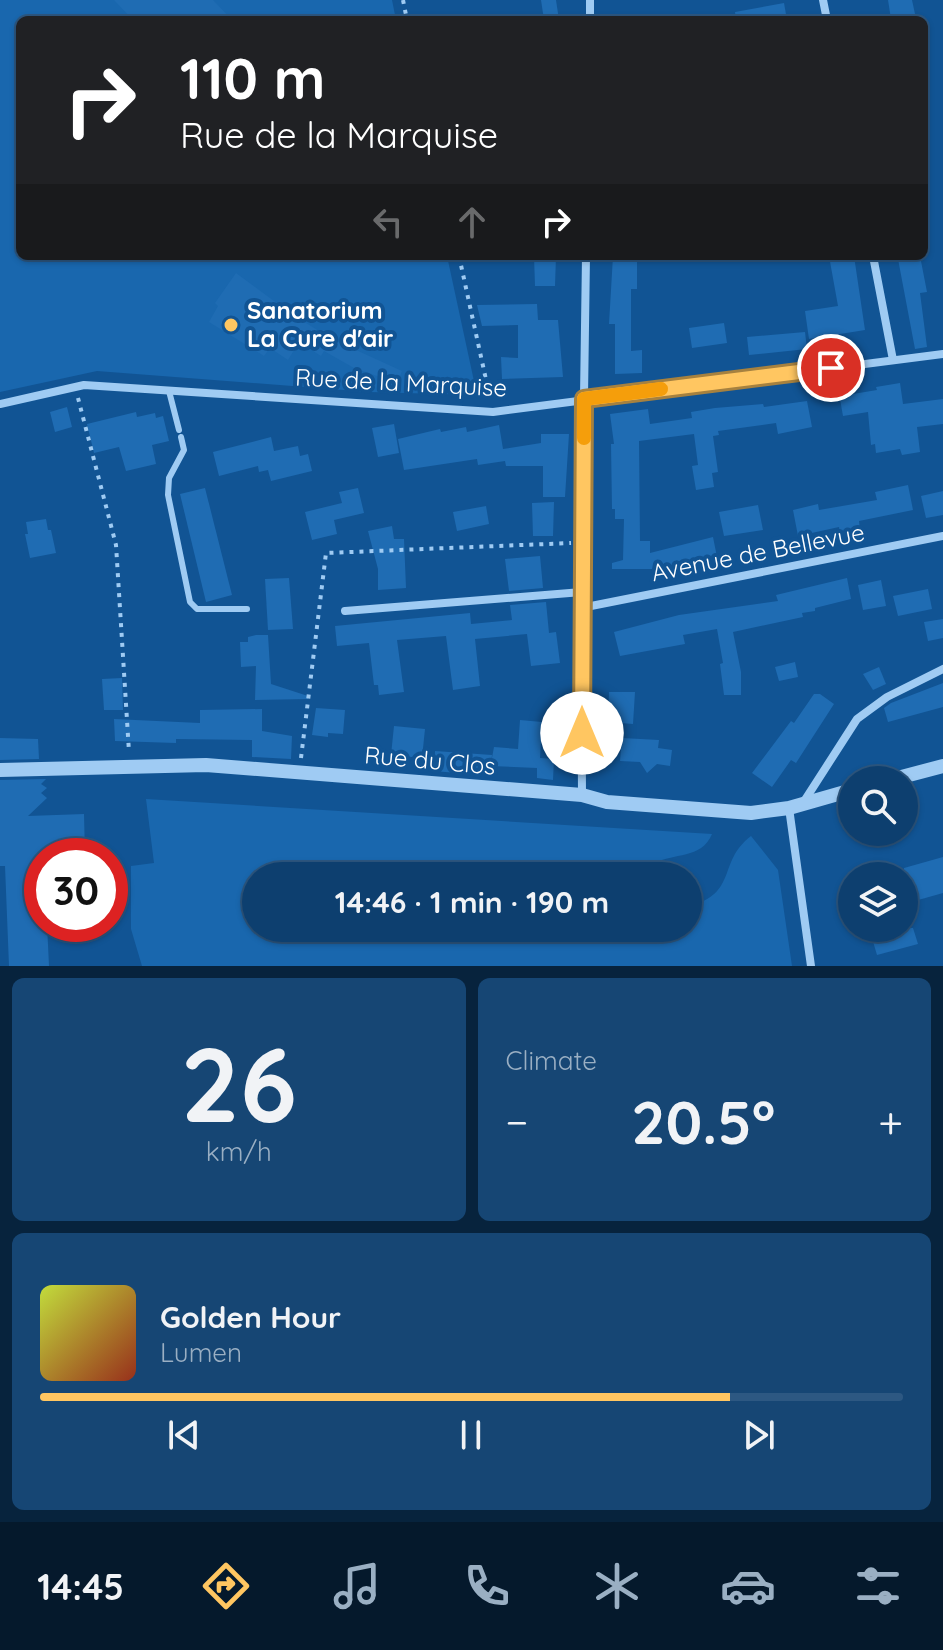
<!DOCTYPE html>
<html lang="en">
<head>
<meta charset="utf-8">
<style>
	body { margin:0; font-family:Quicksand,sans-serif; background:#164674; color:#f1f3f6; height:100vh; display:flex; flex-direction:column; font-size:30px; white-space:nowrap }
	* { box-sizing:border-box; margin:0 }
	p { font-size:26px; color:#9aafc3 }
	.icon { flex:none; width:44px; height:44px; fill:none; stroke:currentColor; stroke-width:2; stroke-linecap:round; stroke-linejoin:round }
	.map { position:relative; height:966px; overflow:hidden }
	.sheet { display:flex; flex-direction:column; gap:12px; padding:12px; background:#07233d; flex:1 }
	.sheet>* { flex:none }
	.guide { position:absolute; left:16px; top:16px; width:912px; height:244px; border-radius:12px; box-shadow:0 2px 6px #0004,0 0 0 2px #2d5882; background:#202124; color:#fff; overflow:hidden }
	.fabs { position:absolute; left:838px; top:766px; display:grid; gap:16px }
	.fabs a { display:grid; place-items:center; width:80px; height:80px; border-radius:50%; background:#0d3f6f; box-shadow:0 2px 6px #0004,0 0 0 2px #2d5882; font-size:40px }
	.speed { position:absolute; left:24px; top:838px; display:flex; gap:16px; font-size:40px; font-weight:700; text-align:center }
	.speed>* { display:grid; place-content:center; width:104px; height:104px; border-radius:50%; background:#0d3f6f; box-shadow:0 2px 6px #0004,0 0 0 2px #2d5882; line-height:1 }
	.speed .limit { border:12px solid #d22; background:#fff; color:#111 }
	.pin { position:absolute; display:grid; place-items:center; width:68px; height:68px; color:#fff; margin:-34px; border:4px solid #fff; border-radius:50%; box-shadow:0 2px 8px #0007 }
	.me { position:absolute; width:88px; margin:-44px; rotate:0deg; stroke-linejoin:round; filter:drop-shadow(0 0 6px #0008) }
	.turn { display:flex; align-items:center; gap:28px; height:168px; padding:0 32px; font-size:36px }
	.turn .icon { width:104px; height:104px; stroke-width:2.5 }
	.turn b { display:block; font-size:56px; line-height:68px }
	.lanes { display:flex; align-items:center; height:76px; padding:0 32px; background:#0003; justify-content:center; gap:40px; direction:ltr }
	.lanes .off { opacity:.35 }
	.big { font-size:60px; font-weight:700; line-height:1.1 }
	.sheet .tile { flex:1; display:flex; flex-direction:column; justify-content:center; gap:12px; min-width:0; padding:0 28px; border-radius:12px; background:#164674 }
	.sheet .dial { align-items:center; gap:0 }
	.dial b { font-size:104px; line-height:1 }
	.song { display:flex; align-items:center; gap:24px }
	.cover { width:96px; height:96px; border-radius:12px; background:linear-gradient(135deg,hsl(70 70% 55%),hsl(10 70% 35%)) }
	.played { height:8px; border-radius:4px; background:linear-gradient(90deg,#ffc661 80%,#2d5882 80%) }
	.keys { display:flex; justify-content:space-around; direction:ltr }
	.heat { display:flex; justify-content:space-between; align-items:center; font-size:44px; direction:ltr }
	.sheet .tiles { flex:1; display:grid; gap:12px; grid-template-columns:1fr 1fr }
	.tile:last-child { grid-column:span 2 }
	.trip { position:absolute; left:242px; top:862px; width:460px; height:80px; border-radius:40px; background:#0d3f6f; box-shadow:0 2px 6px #0004,0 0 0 2px #2d5882; font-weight:700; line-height:80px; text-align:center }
	.menu { display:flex; height:128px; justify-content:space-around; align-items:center; background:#05192c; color:#9aafc3 }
	.menu .icon { width:56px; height:56px }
	.menu .selected { color:#ffc661 }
	.menu b { font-size:36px; color:#f1f3f6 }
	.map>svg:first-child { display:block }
	.green { fill:#1967ae }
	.building { fill:#1f6cb3 }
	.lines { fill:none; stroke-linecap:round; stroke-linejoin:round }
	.path { stroke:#9fcbf3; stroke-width:4; stroke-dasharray:4 6; stroke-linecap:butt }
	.service { stroke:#9fcbf3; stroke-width:6 }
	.minor { stroke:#9fcbf3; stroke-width:8 }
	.tertiary { stroke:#9fcbf3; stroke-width:14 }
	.route-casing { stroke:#a6813f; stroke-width:20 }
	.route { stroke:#ffc661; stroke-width:14 }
	.slow { stroke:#f59e0b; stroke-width:14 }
	.poi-dot { fill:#ffc661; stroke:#115494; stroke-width:3 }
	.labels { text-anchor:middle; stroke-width:8; stroke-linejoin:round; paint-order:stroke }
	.poi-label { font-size:24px; font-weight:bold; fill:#fff; stroke:#115494; text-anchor:start }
	.street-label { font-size:24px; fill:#fff; stroke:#115494 }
</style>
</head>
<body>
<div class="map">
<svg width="943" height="966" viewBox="0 0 943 966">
	<rect width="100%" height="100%" fill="#115494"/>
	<!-- green -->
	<g class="green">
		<path d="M0,0h392l4,20h-376v236h427l30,139 -108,-3 -272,-21 -97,21z"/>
		<path d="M146,799l566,35c-11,26 -38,18 -59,30l-2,12h-395v52h432v-21c52,-15 28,-44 63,-71l27,34 14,96h-650l-11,-37v-63l23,-3z"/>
	</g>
	<!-- building -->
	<g class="building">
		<path d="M114,0h99l19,20h-99z"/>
		<path d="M541,0h15l3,20h-15z"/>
		<path d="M888,0h24l3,14 -24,5z"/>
		<path d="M784,3l3,17h-51l-1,-8z"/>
		<path d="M534,256h22l-1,30h-20z"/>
		<path d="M613,256h24v33h-6v62l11,-1v23l-27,1v-50h-6z"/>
		<path d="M829,256h25l11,74 -56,9 -4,-28 33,-5z"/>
		<path d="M920,256l7,36 -7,1 7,54 -12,2 -17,-90z"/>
		<path d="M236,273l57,42 39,24 70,32 -5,12 -43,-15 -30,-17 -3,5 -22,-14 -11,18 -18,-12 -6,8 -55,-34 9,-16 -3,-3z"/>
		<path d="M537,304l1,16h20l5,57 -61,2 -1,-22 17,1v-33l-36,1 -5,-21z"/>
		<path d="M724,323l3,20 -35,5 -3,-20z"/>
		<path d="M805,332l2,17 -58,6 -2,-18z"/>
		<path d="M900,383l3,21 40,-5v25l-26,3 3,25 -18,3 -2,-6 -24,4 -1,-9 -4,1 -3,-33 -25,4 -3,-17 8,-1 -1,-3 30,-5 -1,-3z"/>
		<path d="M807,401l5,26 -34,7 -2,-11 -58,8 1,4 -6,1 5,36 -6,1 2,14 -18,3 -4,-24 6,-1 -4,-31 -55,7 1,100h10v12l63,-16 4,20 -51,12h-54v-6l11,-3 1,-41h-9v-10h-3l-1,-65h3l-4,-30 38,-5 2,15 42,-6 -1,-6 24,-4 48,-4 1,3z"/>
		<path d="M67,407l5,20 -17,5 -5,-20z"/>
		<path d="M136,412l1,5 18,-4 1,5 7,-2 6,25 -17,4 4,19 -30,7 -7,-24 -25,6 -7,-29z"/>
		<path d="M394,424l5,29 -21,4 -6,-29z"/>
		<path d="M499,425l4,24 38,-6v-9h28l-4,63h-22v-31h-37l-1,-5 -27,4 -1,-6 -73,11 -6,-31 42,-10 1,3 25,-5 1,5z"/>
		<path d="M271,437l3,14 24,-5 2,10 8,-2 4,17 -41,10 -3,-11 -9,2 -1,-6 -39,10 -6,-24z"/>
		<path d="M908,485l5,25 -54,11 1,9 -20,4 -1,-7 -41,9 -5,-26 25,-6 1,6 58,-10 -2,-8z"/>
		<path d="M205,488l27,107 -26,7 -26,-108z"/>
		<path d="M358,488l6,25 -30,7 3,14 -25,6 -7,-28 37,-9 -3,-11z"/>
		<path d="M943,491v24l-17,3 -5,-22z"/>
		<path d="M554,502l-1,34h-20l-1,-33z"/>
		<path d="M758,505l5,25 -39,6 -5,-24z"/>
		<path d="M486,506l3,18 -32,7 -4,-19z"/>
		<path d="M46,519l2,11h3l5,23 -26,5 -5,-24h3l-2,-12z"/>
		<path d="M392,526l2,13h10l2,49 -28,2v-21l-10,-38z"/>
		<path d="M540,556l3,32 -34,3 -4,-32z"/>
		<path d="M289,578l4,51 -25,1 -3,-51z"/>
		<path d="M847,578l4,21 -36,9v3l-13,2 1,4 -70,15 8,40v23h-17l-4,-31 3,-1 -6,-34 -34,6 2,9 -65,12 -6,-24 65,-17 99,-14 -2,-6z"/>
		<path d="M881,580l5,26 -23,4 -5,-25z"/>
		<path d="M928,589l4,20 -34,7 -5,-20z"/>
		<path d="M546,602l3,31 7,-1 4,31 -29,3 -4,-32 -52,5 5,47 -27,4 -7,-54 -49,4 7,52 -25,3 -1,-10h-4l-5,-42 -32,3 -2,-20 135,-13 1,11 41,-4 -2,-15z"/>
		<path d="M943,619v19l-15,3 -4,-19z"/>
		<path d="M256,635h12l3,49 37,12v3l-53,1 1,-34 -15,1 -1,-25h8v-5z"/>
		<path d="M795,662l3,15 -19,4 -4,-14z"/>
		<path d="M879,667l7,17 -13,6 -10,-16z"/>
		<path d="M122,678l1,32h-19l-2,-31z"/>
		<path d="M943,683v24l-55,15 -4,-14 7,-5z"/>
		<path d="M609,692h26l-2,32 -25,-2z"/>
		<path d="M814,694h6l14,10 -38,59 -5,-3 -19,27 -20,-14 39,-52 3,2z"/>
		<path d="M316,708l29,2 -2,24 -15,-1v4l-16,-2z"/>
		<path d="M262,709v22l30,5 -1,23 -39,-2v-17l-76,-1v4l-61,-2 -1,-22 86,4v-13z"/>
		<path d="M520,720l22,2 -2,36 14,1 -1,21 -16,-2v-10l-46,-2v10l-57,-5 1,-20 57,4 -1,8 3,-16 24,2z"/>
		<path d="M394,726l31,3 -3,29 -31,-3z"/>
		<path d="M0,738l38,1 1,20 -39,1z"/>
		<path d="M622,738l37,2 -1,8 14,2 -2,16 -13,-2 -10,9 -7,-11 -20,-1z"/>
		<path d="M46,779l-5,5 6,4 -6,5 6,5 -19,18 56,-2 1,42h-43v68h5l2,42h-40l-4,-100h-5v-86z"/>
		<path d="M943,857v36l-39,11v-36z"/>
		<path d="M869,928h44l5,16 -41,11z"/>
	</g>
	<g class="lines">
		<!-- path -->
		<g class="path">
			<path d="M403,0l4,20"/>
			<path d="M459,256l31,142"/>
			<path d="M78,398l38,147 13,207"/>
			<path d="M301,758l25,-205 245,-10"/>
		</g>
		<!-- service -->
		<g class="service">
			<path d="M169,391l10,39"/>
			<path d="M181,437l3,13 -15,28 -1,17 22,107 7,7h50"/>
		</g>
		<!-- minor -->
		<g class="minor">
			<path d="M823,0l4,20"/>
			<path d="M590,20v-20"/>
			<path d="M873,256l20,104"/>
			<path d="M0,404l84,-19 409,27 450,-58"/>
			<path d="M581,608l362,-72"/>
			<path d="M345,611l237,-19"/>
			<path d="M582,795l-1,-187 5,-352"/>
			<path d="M803,803l54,-84 30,-22 56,-28"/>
			<path d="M789,808l22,158"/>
		</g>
		<!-- tertiary -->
		<g class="tertiary">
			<path d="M0,770l206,-5 376,30 25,7 144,11 38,-5 63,-18"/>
			<path d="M890,780l53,-14"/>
		</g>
	</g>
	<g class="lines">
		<defs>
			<path id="route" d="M582,733l2,-334 247,-31"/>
		</defs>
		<!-- route casing -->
		<use href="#route" class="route-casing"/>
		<!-- route -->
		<use href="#route" class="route"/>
		<!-- slow -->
		<path class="slow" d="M584,438v-39l77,-10"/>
	</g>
	<!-- markers -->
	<circle class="poi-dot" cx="231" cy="325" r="8"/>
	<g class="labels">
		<!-- poi labels -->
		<g class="poi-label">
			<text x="247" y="319">Sanatorium<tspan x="247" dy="28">La Cure d'air</tspan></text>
		</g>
		<!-- street labels -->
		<g class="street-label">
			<text transform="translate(401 383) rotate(3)" y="8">Rue de la Marquise</text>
			<text transform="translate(758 553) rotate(-11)" y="8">Avenue de Bellevue</text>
			<text transform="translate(430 761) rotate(5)" y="8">Rue du Clos</text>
		</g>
	</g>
</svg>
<div class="fabs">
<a><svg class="icon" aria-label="search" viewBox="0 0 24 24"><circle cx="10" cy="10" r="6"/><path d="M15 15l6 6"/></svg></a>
<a><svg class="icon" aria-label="layers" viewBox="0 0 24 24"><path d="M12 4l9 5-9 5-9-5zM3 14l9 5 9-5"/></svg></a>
</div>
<div class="speed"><div class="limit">30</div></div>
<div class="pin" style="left:831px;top:368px;background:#d93025"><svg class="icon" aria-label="arrive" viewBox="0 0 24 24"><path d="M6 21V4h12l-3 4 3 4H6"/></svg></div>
<svg class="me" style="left:582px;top:733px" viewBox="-20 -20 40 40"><circle r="19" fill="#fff"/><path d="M0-13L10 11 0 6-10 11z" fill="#ffc661"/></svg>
<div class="trip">14:46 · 1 min · 190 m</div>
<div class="guide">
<div class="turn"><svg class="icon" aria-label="right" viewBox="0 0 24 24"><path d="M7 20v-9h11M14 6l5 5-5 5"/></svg><div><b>110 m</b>Rue de la Marquise</div></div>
<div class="lanes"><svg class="icon off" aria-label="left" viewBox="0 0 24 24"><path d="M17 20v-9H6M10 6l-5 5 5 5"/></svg><svg class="icon off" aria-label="ahead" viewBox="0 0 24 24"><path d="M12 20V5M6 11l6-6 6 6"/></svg><svg class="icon" aria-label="right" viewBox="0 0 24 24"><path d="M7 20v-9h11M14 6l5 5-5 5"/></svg></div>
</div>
</div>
<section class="sheet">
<div class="tiles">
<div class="tile dial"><b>26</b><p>km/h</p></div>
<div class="tile"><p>Climate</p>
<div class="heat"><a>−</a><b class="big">20.5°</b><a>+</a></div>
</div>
<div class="tile">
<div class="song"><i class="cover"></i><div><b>Golden Hour</b><p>Lumen</p></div></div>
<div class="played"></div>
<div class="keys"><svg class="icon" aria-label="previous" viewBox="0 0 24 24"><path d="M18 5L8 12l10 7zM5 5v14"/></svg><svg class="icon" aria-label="pause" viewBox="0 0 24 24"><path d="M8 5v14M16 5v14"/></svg><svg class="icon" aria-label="next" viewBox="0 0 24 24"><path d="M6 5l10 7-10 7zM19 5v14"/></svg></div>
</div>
</div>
</section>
<nav class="menu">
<b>14:45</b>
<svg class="icon selected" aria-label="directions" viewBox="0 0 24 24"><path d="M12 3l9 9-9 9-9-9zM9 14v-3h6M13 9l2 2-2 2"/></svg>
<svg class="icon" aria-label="music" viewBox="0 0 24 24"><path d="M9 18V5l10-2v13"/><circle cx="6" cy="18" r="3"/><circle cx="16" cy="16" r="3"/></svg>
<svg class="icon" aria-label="phone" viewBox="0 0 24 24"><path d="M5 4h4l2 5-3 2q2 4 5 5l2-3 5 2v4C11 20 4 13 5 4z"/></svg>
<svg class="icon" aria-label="climate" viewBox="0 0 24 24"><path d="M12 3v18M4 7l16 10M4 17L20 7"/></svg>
<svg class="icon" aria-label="car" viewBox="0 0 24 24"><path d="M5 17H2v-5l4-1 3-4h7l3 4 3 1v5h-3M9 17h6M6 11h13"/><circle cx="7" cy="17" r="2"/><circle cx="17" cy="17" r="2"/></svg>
<svg class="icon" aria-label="filters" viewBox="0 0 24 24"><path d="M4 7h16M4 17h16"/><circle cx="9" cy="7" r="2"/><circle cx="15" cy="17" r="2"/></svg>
</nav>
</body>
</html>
